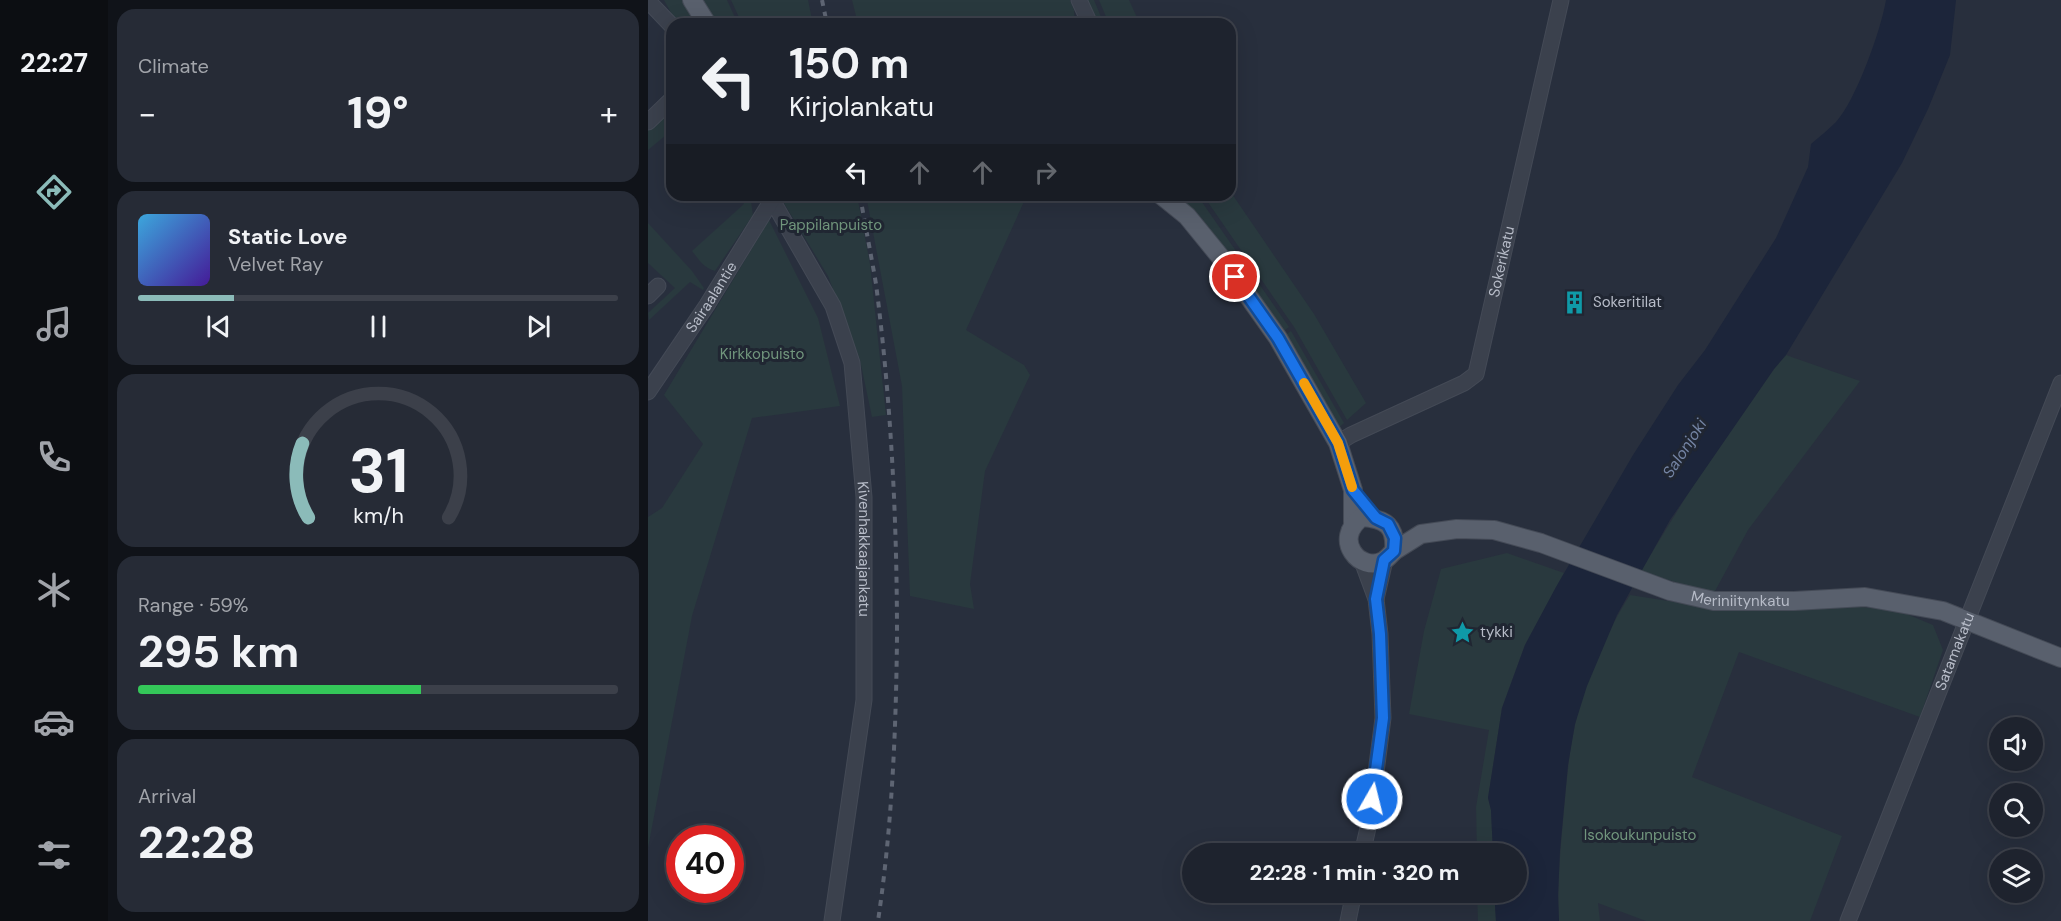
<!DOCTYPE html>
<html lang="en">
<head>
<meta charset="utf-8">
<style>
	body { margin:0; font-family:"DM Sans",sans-serif; background:#262b36; color:#f1f3f6; height:100vh; display:flex; flex-direction:column; font-size:22px; white-space:nowrap }
	* { box-sizing:border-box; margin:0 }
	p { font-size:20px; color:#a1a4aa }
	.icon { flex:none; width:33px; height:33px; fill:none; stroke:currentColor; stroke-width:2; stroke-linecap:round; stroke-linejoin:round }
	.map { position:relative; flex:1; overflow:hidden }
	.side { display:flex; flex-direction:column; gap:9px; padding:9px; background:#101319; width:540px }
	.side>* { flex:none }
	.top-card { position:absolute; left:18px; top:18px; width:570px; height:183px; border-radius:18px; box-shadow:0 6px 24px #0002,0 0 0 2px #3c404a; background:#1e232e; color:#f1f3f6; overflow:hidden }
	.fabs { position:absolute; left:1341px; top:717px; display:grid; gap:12px }
	.fabs a { display:grid; place-items:center; width:54px; height:54px; border-radius:50%; background:#1e232e; box-shadow:0 6px 24px #0002,0 0 0 2px #3c404a; font-size:30px }
	.speed { position:absolute; left:18px; top:825px; display:flex; gap:12px; font-size:30px; font-weight:700; text-align:center }
	.speed>* { display:grid; place-content:center; width:78px; height:78px; border-radius:50%; background:#1e232e; box-shadow:0 6px 24px #0002,0 0 0 2px #3c404a; line-height:1 }
	.speed .limit { border:9px solid #d22; background:#fff; color:#111 }
	.pin { position:absolute; display:grid; place-items:center; width:51px; height:51px; color:#fff; margin:-26px; border:3px solid #fff; border-radius:50%; box-shadow:0 2px 6px #0007 }
	.me { position:absolute; width:66px; margin:-33px; rotate:8deg; stroke-linejoin:round; filter:drop-shadow(0 0 4px #0008) }
	.turn { display:flex; align-items:center; gap:21px; height:126px; padding:0 24px; font-size:27px }
	.turn .icon { width:78px; height:78px; stroke-width:2.5 }
	.turn b { display:block; font-size:42px; line-height:51px }
	.lanes { display:flex; align-items:center; height:57px; padding:0 24px; background:#0003; justify-content:center; gap:30px; direction:ltr }
	.lanes .off { opacity:.35 }
	.big { font-size:45px; font-weight:700; line-height:1.1 }
	.side .card { flex:1; display:flex; flex-direction:column; justify-content:center; gap:9px; min-width:0; padding:0 21px; border-radius:18px; background:#262b36 }
	.side .dial { align-items:center; gap:0 }
	.dial svg { height:156px; overflow:visible; fill:none; stroke:#3c404a; stroke-width:7; stroke-linecap:round; text-anchor:middle }
	.dial text { fill:#f1f3f6; stroke:none }
	.song { display:flex; align-items:center; gap:18px }
	.cover { width:72px; height:72px; border-radius:9px; background:linear-gradient(135deg,hsl(200 70% 55%),hsl(260 70% 35%)) }
	.played { height:6px; border-radius:3px; background:linear-gradient(90deg,#8bbbb9 20%,#3c404a 20%) }
	.keys { display:flex; justify-content:space-around; direction:ltr }
	.heat { display:flex; justify-content:space-between; align-items:center; font-size:33px; direction:ltr }
	.charge { height:9px; border-radius:4px; background:linear-gradient(90deg,#34c759 59%,#3c404a 0) }
	.trip { position:absolute; left:534px; top:843px; width:345px; height:60px; border-radius:30px; background:#1e232e; box-shadow:0 6px 24px #0002,0 0 0 2px #3c404a; font-weight:700; line-height:60px; text-align:center }
	main { display:flex; flex:1; min-height:0 }
	.tabs { display:flex; flex-direction:column; width:108px; justify-content:space-around; align-items:center; background:#0c0e12; color:#a1a4aa }
	.tabs .icon { width:42px; height:42px }
	.tabs .on { color:#8bbbb9 }
	.tabs b { font-size:27px; color:#f1f3f6 }
	.map>svg:first-child { display:block }
	.green { fill:#29393e }
	.water { fill:#1c253a }
	.lines { fill:none; stroke-linecap:round; stroke-linejoin:round }
	.minor-casing { stroke:#444a56; stroke-width:17 }
	.major-casing { stroke:#444a56; stroke-width:20 }
	.minor { stroke:#3b414d; stroke-width:15 }
	.major { stroke:#59606d; stroke-width:18 }
	.rail { stroke:#5e6573; stroke-width:4; stroke-dasharray:6 6; stroke-linecap:butt }
	.route-casing { stroke:#114b97; stroke-width:15 }
	.route { stroke:#1a73e8; stroke-width:10 }
	.slow { stroke:#f59e0b; stroke-width:10 }
	.labels { text-anchor:middle; stroke-width:6; stroke-linejoin:round; paint-order:stroke }
	.park-label { font-size:15px; fill:#71967d; stroke:#202632 }
	.street-label { font-size:15px; fill:#b7bcc8; stroke:#202632 }
	.poi-label { font-size:15px; fill:#b7bcc8; stroke:#202632; text-anchor:start }
	.water-label { font-size:16px; font-style:italic; fill:#7484a3; stroke:#202632 }
</style>
</head>
<body>
<main>
<nav class="tabs">
<b>22:27</b>
<svg class="icon on" aria-label="directions" viewBox="0 0 24 24"><path d="M12 3l9 9-9 9-9-9zM9 14v-3h6M13 9l2 2-2 2"/></svg>
<svg class="icon" aria-label="music" viewBox="0 0 24 24"><path d="M9 18V5l10-2v13"/><circle cx="6" cy="18" r="3"/><circle cx="16" cy="16" r="3"/></svg>
<svg class="icon" aria-label="phone" viewBox="0 0 24 24"><path d="M5 4h4l2 5-3 2q2 4 5 5l2-3 5 2v4C11 20 4 13 5 4z"/></svg>
<svg class="icon" aria-label="climate" viewBox="0 0 24 24"><path d="M12 3v18M4 7l16 10M4 17L20 7"/></svg>
<svg class="icon" aria-label="car" viewBox="0 0 24 24"><path d="M5 17H2v-5l4-1 3-4h7l3 4 3 1v5h-3M9 17h6M6 11h13"/><circle cx="7" cy="17" r="2"/><circle cx="17" cy="17" r="2"/></svg>
<svg class="icon" aria-label="filters" viewBox="0 0 24 24"><path d="M4 7h16M4 17h16"/><circle cx="9" cy="7" r="2"/><circle cx="15" cy="17" r="2"/></svg>
</nav>
<section class="side">
<div class="card"><p>Climate</p>
<div class="heat"><a>−</a><b class="big">19°</b><a>+</a></div>
</div>
<div class="card">
<div class="song"><i class="cover"></i><div><b>Static Love</b><p>Velvet Ray</p></div></div>
<div class="played"></div>
<div class="keys"><svg class="icon" aria-label="previous" viewBox="0 0 24 24"><path d="M18 5L8 12l10 7zM5 5v14"/></svg><svg class="icon" aria-label="pause" viewBox="0 0 24 24"><path d="M8 5v14M16 5v14"/></svg><svg class="icon" aria-label="next" viewBox="0 0 24 24"><path d="M6 5l10 7-10 7zM19 5v14"/></svg></div>
</div>
<div class="card dial"><svg viewBox="0 0 100 80">
<path d="M14 69A42 42 0 1 1 86 69"/>
<path d="M14 69A42 42 0 0 1 11 31" stroke="#8bbbb9"/>
<text x="50" y="56" font-size="32" font-weight="700">31</text>
<text x="50" y="72" font-size="11">km/h</text>
</svg></div>
<div class="card"><p>Range · 59%</p><b class="big">295 km</b><div class="charge"></div></div>
<div class="card"><p>Arrival</p><b class="big">22:28</b></div>
</section>
<div class="map">
<svg width="1413" height="921" viewBox="0 0 1413 921">
	<rect width="100%" height="100%" fill="#282f3d"/>
	<!-- green -->
	<g class="green">
		<path d="M16,0h25l14,24h-26z"/>
		<path d="M47,0h32l11,24h-29z"/>
		<path d="M83,0h77l5,24h-71z"/>
		<path d="M204,0h218l4,10 1,14h-217z"/>
		<path d="M436,0h10l10,24h-10z"/>
		<path d="M451,0h30l11,24h-31z"/>
		<path d="M24,104v26l-24,20v-23z"/>
		<path d="M582,191l84,123 52,89 -19,17 -53,-93 -91,-132h27z"/>
		<path d="M90,195h12l3,20 -38,56c-11,-3 -16,-11 -23,-20l52,-47z"/>
		<path d="M131,195h78l13,69 16,151 -14,2 -12,-57 -32,-84z"/>
		<path d="M218,195h161l-61,135 58,35 6,10 -45,96 -15,113 4,25 -64,-13 -8,-210z"/>
		<path d="M521,195h28l92,132 -11,8z"/>
		<path d="M121,220l49,98 22,88 -88,12 -60,198 -44,232v-331l14,-9 41,-64 -39,-49z"/>
		<path d="M0,223l44,48 12,17 -1,2 -13,-8 -41,38 -1,-7 27,-25 -27,-25z"/>
		<path d="M643,331l53,92 -16,14 -48,-98z"/>
		<path d="M1138,355l74,26 -112,149 -34,63 -74,-21 52,-85 82,-118z"/>
		<path d="M859,553l57,20 -39,72 -23,63 -14,90 3,12 2,43h-16l-1,-46 13,-77 -80,-16 15,-83 17,-62z"/>
		<path d="M982,595l77,12 36,4 105,-5 49,4 36,15 10,25 -23,67 -181,-65 -47,125 150,59 -32,85h-164l-48,-18 2,18h-41c-2,-34 1,-67 4,-100 3,-32 5,-64 12,-96 10,-43 31,-93 55,-130z"/>
		<path d="M829,893h12l6,12 1,16h-18z"/>
	</g>
	<!-- water -->
	<path class="water" d="M1238,0h70l-6,55 -22,54 -26,54 -116,192 -12,14 -104,151 -53,95 -30,71 -12,38 -7,41 -8,85 -2,45 1,26h-63l-1,-16 -6,-12 27,-1v-38l-23,-1 -2,-43 -3,-12 14,-90 23,-63 31,-58 77,-132 45,-70 27,-35 71,-112 32,-71 3,-23c8,-7 17,-14 25,-22 20,-22 45,-92 50,-122z"/>
	<g class="lines">
		<defs>
			<g id="minor">
				<path d="M431,0l11,24"/>
				<path d="M0,1l24,25"/>
				<path d="M0,122l24,-23"/>
				<path id="s1" d="M123,195l1,5 61,106 19,57 12,134v203l-32,221"/>
				<path d="M0,296l10,-10"/>
				<path id="s2" d="M0,392l59,-87 65,-105"/>
				<path id="s3" d="M690,443l13,-8 113,-52 12,-9 85,-374"/>
				<path d="M714,561l14,38 4,35 3,84 -13,101 -8,35"/>
				<path d="M728,599l9,-39"/>
				<path d="M700,921l6,-29"/>
				<path id="s4" d="M1200,921l213,-538"/>
			</g>
			<g id="major">
				<path d="M44,0l15,24"/>
				<path d="M513,195l26,21 35,43 56,79 60,105 15,47v34"/>
				<path d="M714,517c24,2 34,9 32,34 -3,3 -7,8 -11,10 -22,12 -52,-21 -21,-44z"/>
				<path id="s5" d="M746,551l27,-17 36,-5 37,1 47,13 129,48 44,10h80l71,-4 78,14 118,47"/>
			</g>
		</defs>
		<!-- minor casing -->
		<use href="#minor" class="minor-casing"/>
		<!-- major casing -->
		<use href="#major" class="major-casing"/>
		<!-- minor -->
		<use href="#minor" class="minor"/>
		<!-- major -->
		<use href="#major" class="major"/>
		<!-- rail -->
		<g class="rail">
			<path d="M174,0l5,24"/>
			<path d="M212,195c5,30 11,59 16,89 15,117 21,235 21,353 -1,95 -5,190 -19,284"/>
		</g>
	</g>
	<g class="lines">
		<defs>
			<path id="route" d="M587,277l43,61 60,105 15,47 23,28 12,6 7,14 -1,13 -10,9 -8,39 4,35 3,84 -11,81"/>
		</defs>
		<!-- route casing -->
		<use href="#route" class="route-casing"/>
		<!-- route -->
		<use href="#route" class="route"/>
		<!-- slow -->
		<path class="slow" d="M656,383l34,60 14,44"/>
	</g>
	<!-- icons -->
	<defs>
		<symbol id="building-bare" viewBox="-9 -9 18 18"><path d="M-4-6H4V6H1V3H-1V6H-4ZM-2.5-4.3h1.7v1.8h-1.7ZM.8-4.3h1.7v1.8H.8ZM-2.5-1h1.7V.8h-1.7ZM.8-1h1.7V.8H.8Z" fill="#0f9aa8" stroke="#202632" stroke-width="2.5" paint-order="stroke"/></symbol>
		<symbol id="sight-bare" viewBox="-9 -9 18 18"><path d="M0-6L1.8-2.2L6-1.7L2.9 1.2L3.7 5.4L0 3.3L-3.7 5.4L-2.9 1.2L-6-1.7L-1.8-2.2Z" fill="#0f9aa8" stroke="#202632" stroke-width="2.5" paint-order="stroke"/></symbol>
	</defs>
	<g fill-rule="evenodd">
		<use href="#building-bare" x="910" y="286" width="33" height="33"/>
		<use href="#sight-bare" x="798" y="616" width="33" height="33"/>
	</g>
	<g class="labels">
		<!-- park labels -->
		<g class="park-label">
			<text x="183" y="230">Pappilanpuisto</text>
			<text x="114" y="359">Kirkkopuisto</text>
			<text x="992" y="840">Isokoukunpuisto</text>
		</g>
		<!-- street labels -->
		<g class="street-label">
			<text dy="5" stroke="none"><textPath href="#s3" startOffset="270">Sokerikatu</textPath></text>
			<text dy="5" stroke="none"><textPath href="#s2" startOffset="114">Sairaalantie</textPath></text>
			<text dy="5" stroke="none"><textPath href="#s1" startOffset="374">Kivenhakkaajankatu</textPath></text>
			<text dy="5" stroke="none"><textPath href="#s5" startOffset="363">Meriniitynkatu</textPath></text>
			<text dy="5" stroke="none"><textPath href="#s4" startOffset="290">Satamakatu</textPath></text>
		</g>
		<!-- poi labels -->
		<g class="poi-label">
			<text x="945" y="307">Sokeritilat</text>
			<text x="832" y="637">tykki</text>
		</g>
		<!-- water labels -->
		<g class="water-label">
			<text transform="translate(1036 448) rotate(-57)" y="6">Salonjoki</text>
		</g>
	</g>
</svg>
<div class="fabs">
<a><svg class="icon" aria-label="sound" viewBox="0 0 24 24"><path d="M4 9h4l5-4v14l-5-4H4zM17 9q2 3 0 6"/></svg></a>
<a><svg class="icon" aria-label="search" viewBox="0 0 24 24"><circle cx="10" cy="10" r="6"/><path d="M15 15l6 6"/></svg></a>
<a><svg class="icon" aria-label="layers" viewBox="0 0 24 24"><path d="M12 4l9 5-9 5-9-5zM3 14l9 5 9-5"/></svg></a>
</div>
<div class="speed"><div class="limit">40</div></div>
<div class="pin" style="left:587px;top:277px;background:#d93025"><svg class="icon" aria-label="arrive" viewBox="0 0 24 24"><path d="M6 21V4h12l-3 4 3 4H6"/></svg></div>
<svg class="me" style="left:724px;top:799px" viewBox="-20 -20 40 40"><circle r="17" fill="#1a73e8" stroke="#fff" stroke-width="3"/><path d="M0-11L8 9 0 5-8 9z" fill="#fff"/></svg>
<div class="trip">22:28 · 1 min · 320 m</div>
<div class="top-card">
<div class="turn"><svg class="icon" aria-label="left" viewBox="0 0 24 24"><path d="M17 20v-9H6M10 6l-5 5 5 5"/></svg><div><b>150 m</b>Kirjolankatu</div></div>
<div class="lanes"><svg class="icon" aria-label="left" viewBox="0 0 24 24"><path d="M17 20v-9H6M10 6l-5 5 5 5"/></svg><svg class="icon off" aria-label="ahead" viewBox="0 0 24 24"><path d="M12 20V5M6 11l6-6 6 6"/></svg><svg class="icon off" aria-label="ahead" viewBox="0 0 24 24"><path d="M12 20V5M6 11l6-6 6 6"/></svg><svg class="icon off" aria-label="right" viewBox="0 0 24 24"><path d="M7 20v-9h11M14 6l5 5-5 5"/></svg></div>
</div>
</div>
</main>
</body>
</html>
